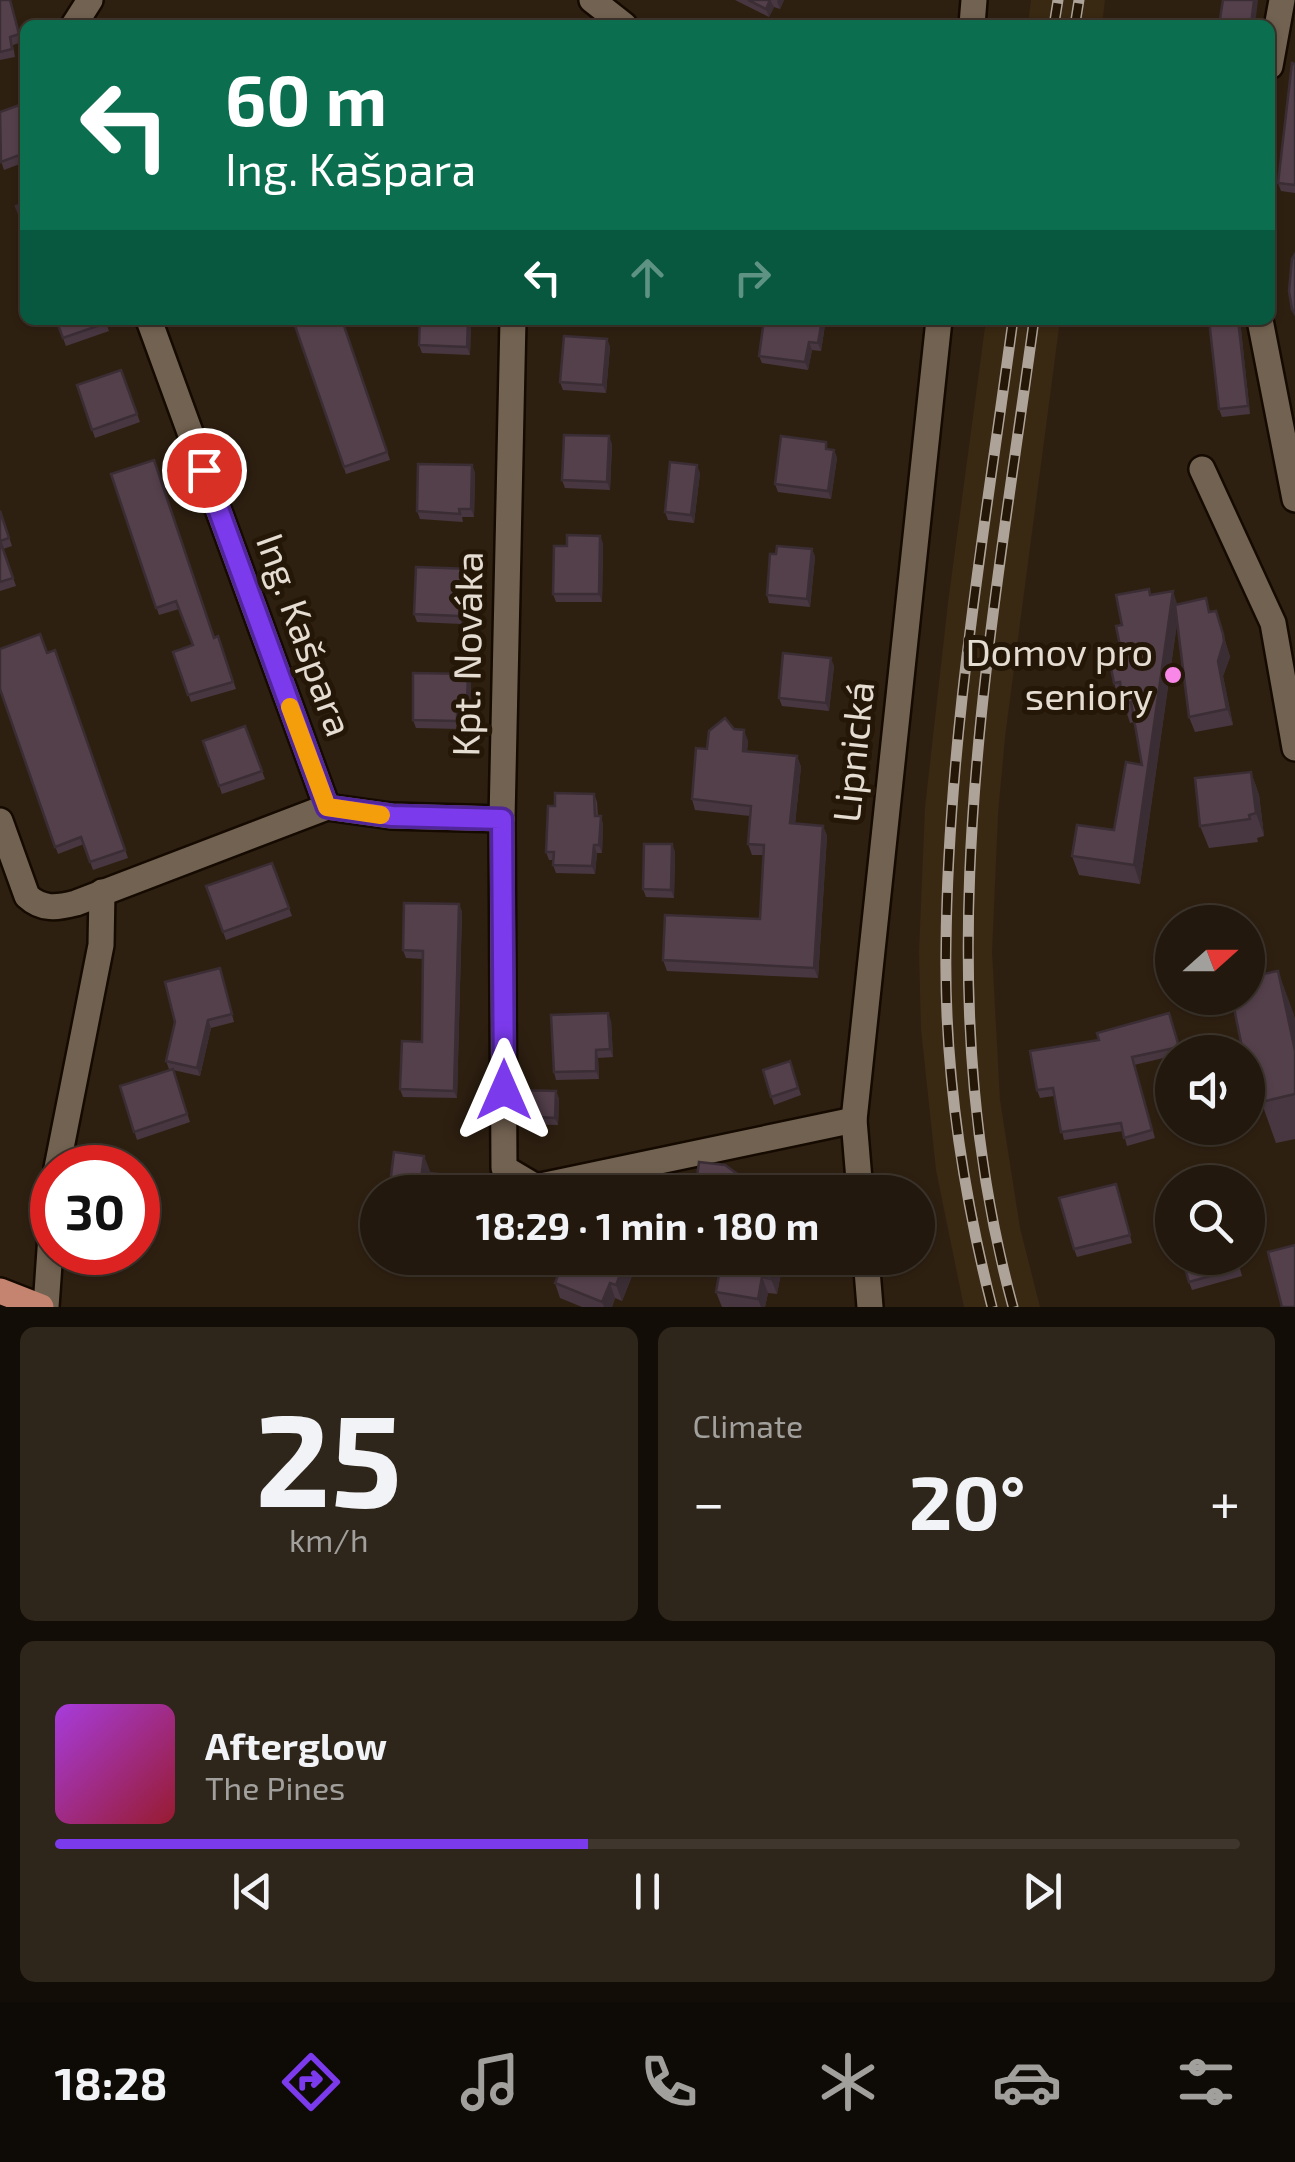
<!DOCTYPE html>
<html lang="en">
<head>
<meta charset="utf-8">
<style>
	body { margin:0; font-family:"Exo 2",sans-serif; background:#2e251b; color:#f1f3f6; height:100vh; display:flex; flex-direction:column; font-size:38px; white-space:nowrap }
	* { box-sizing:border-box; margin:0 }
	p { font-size:32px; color:#a2a09d }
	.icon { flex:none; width:55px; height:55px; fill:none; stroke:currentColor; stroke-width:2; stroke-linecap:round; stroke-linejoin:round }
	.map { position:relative; height:1307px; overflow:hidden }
	.side { display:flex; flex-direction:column; gap:20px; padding:20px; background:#130d07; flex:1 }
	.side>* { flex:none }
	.hud { position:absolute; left:20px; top:20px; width:1255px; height:305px; border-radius:15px; box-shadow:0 2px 8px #0004,0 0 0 2px #3f372e; background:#0b6e4f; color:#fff; overflow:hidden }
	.needle { width:65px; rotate:69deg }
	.buttons { position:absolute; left:1155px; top:905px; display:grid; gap:20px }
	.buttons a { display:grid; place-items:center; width:110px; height:110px; border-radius:50%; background:#22180d; box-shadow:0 2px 8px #0004,0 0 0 2px #3f372e; font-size:50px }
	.speed { position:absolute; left:30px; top:1145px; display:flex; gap:20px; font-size:50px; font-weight:700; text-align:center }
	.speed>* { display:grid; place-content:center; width:130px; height:130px; border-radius:50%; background:#22180d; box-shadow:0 2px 8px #0004,0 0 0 2px #3f372e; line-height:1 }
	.speed .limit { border:15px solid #d22; background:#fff; color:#111 }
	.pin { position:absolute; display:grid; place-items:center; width:85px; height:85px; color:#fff; margin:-42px; border:5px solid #fff; border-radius:50%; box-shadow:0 2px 10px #0007 }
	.me { position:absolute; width:110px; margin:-55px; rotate:0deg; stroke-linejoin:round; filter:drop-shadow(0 0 8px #0008) }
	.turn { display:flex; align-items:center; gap:35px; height:210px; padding:0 40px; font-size:45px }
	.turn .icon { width:130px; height:130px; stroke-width:2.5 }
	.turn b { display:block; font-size:70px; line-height:85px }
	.lanes { display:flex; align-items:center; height:95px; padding:0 40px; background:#0003; justify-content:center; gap:50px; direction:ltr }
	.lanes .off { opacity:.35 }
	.big { font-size:75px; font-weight:700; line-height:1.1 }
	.side .tile { flex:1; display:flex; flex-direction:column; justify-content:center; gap:15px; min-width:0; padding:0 35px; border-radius:15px; background:#2e251b }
	.side .dial { align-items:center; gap:0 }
	.dial b { font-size:130px; line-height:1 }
	.song { display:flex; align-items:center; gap:30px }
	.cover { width:120px; height:120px; border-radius:15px; background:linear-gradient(135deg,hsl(280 70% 55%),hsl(350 70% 35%)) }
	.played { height:10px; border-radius:5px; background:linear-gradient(90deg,#7c3aed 45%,#3f372e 45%) }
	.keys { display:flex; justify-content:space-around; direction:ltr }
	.heat { display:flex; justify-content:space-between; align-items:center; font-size:55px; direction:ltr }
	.side .tiles { flex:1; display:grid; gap:20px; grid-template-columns:1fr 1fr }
	.tile:last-child { grid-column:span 2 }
	.trip { position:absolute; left:360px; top:1175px; width:575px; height:100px; border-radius:50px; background:#22180d; box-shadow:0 2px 8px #0004,0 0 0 2px #3f372e; font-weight:700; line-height:100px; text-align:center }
	.dock { display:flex; height:160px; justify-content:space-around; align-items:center; background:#0e0a05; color:#a2a09d }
	.dock .icon { width:70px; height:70px }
	.dock .selected { color:#7c3aed }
	.dock b { font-size:45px; color:#f1f3f6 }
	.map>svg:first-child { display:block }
	.built { fill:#392812 }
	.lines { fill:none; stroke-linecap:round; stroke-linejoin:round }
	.minor-casing { stroke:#150a00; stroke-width:30 }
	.major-casing { stroke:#150a00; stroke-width:30 }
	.minor { stroke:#726251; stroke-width:25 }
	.major { stroke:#c5846f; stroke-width:25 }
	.rail-casing { stroke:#aea398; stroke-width:11 }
	.rail { stroke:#241707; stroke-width:8; stroke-dasharray:22; stroke-linecap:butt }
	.wall { fill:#483740 }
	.shaded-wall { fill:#3b2d34 }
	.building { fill:#54404b; stroke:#3b2d34; stroke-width:2.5 }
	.route-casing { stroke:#51269a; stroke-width:25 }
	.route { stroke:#7c3aed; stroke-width:18 }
	.slow { stroke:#f59e0b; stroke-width:18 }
	.poi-dot { fill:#f987e8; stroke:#241707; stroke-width:4 }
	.labels { text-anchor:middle; stroke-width:10; stroke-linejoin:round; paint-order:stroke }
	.street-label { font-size:38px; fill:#e5dcd2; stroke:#241707 }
	.poi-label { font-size:38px; fill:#e5dcd2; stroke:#241707; text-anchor:end }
</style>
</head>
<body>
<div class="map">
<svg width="1295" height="1307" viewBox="0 0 1295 1307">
	<rect width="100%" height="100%" fill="#2e2011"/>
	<!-- built -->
	<g class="built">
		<path d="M1031,0h74l-3,25h-74z"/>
		<path d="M986,320h74l-55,417 -7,77 -6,138 8,148 20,128 20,79h-76l-28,-137 -15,-141 -2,-77 6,-144 23,-205z"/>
	</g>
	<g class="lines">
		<defs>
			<g id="minor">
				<path d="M592,0l32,25"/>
				<path d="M74,25l16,-25"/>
				<path d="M972,25l2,-25"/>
				<path d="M1270,66l12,-66"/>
				<path d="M149,320l178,487"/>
				<path d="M513,320l-11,499 2,349 32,19 318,-67"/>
				<path d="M1260,320l35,179"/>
				<path d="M1202,469l71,154 22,125"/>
				<path d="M0,821l27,75c15,14 30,12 49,7l251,-96 64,9 111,3"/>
				<path d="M57,1168l44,-223 1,-53"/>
				<path d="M860,1192l-6,-72 85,-800"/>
				<path d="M866,1258l4,49"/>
				<path d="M46,1307l6,-86"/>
			</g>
			<path id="major" d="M0,1291l41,16"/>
		</defs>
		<!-- minor casing -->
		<use href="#minor" class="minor-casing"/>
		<!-- major casing -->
		<use href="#major" class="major-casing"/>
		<!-- minor -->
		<use href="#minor" class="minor"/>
		<!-- major -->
		<use href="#major" class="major"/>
		<defs>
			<g id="rail">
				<path d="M1054,25l4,-25"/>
				<path d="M1075,25l4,-25"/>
				<path d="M992,1307c-30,-118 -48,-239 -46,-361 2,-209 39,-418 67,-626"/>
				<path d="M1013,1307c-90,-330 -24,-656 21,-987"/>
			</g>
		</defs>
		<!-- rail casing -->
		<use href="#rail" class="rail-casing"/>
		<!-- rail -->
		<use href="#rail" class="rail"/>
	</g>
	<!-- wall -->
	<g class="wall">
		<path d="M0,0h10l12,42 -9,3 2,12 -15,3z"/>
		<path d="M735,0h49l-4,9 -6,-2 -5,10z"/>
		<path d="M1295,64v129l-14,-2 -3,-8z"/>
		<path d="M25,103v59l-21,8 -4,-12z"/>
		<path d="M56,320h49l4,11 -43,15z"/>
		<path d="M293,320h49l48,140 -44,14z"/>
		<path d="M471,320l-1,35 -48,-2 -3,-8z"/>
		<path d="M1209,320h31l10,94 -28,3 -3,-8z"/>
		<path d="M825,325l-4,26 -9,-1 -4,20 -46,-7 -3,-7z"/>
		<path d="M607,339l3,8 -4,46 -43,-3 -3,-8z"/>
		<path d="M121,370l19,52 -45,16 -18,-53z"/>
		<path d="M612,444l-2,46 -45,-2 -3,-8z"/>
		<path d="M829,449l5,1 3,8 -6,41 -53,-7 -3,-8z"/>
		<path d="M472,465l3,8 -1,44h-12l1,5 -43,-3 -3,-8z"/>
		<path d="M700,473l-6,50 -26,-3 -3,-8z"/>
		<path d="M111,474l103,164 4,-2 18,53 -45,13 -18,-50 20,-7 -14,-36 -20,6z"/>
		<path d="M0,510l12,36 -9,3 13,37 -16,5z"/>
		<path d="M600,536l3,8 -1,58h-46l-3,-8z"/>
		<path d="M812,549l3,8 -5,50 -41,-4 -2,-8 9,-41z"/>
		<path d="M470,569l3,8 -1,28 -9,-1 -1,20 -45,-2 -3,-8z"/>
		<path d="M1149,589l2,6 26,9 34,8 5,-1 14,46 -7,19 10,49 -38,7 -6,-15 -12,-94 -37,261 -61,-9 -7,-19 42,-26 28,-65 -8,-43 -4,1 -7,-22 -3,1 -6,-19 8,-28v-30z"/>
		<path d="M55,650l73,208 -35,12 -9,-26 -26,10 -58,-165 47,-36z"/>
		<path d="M834,666l-5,45 -47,-5 -3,-8z"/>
		<path d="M468,674l3,8 -1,28h-10v19l-44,-1 -3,-8z"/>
		<path d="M245,726l20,53 -43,15 -19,-53z"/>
		<path d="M734,729l14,12 -1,10 50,5 4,11 -6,57 28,2 4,10 -9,142 -151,-7 -4,-11 97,-41 4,-64h-12l-4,-11 2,-28 -55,-6 -3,-11 15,-50z"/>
		<path d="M1251,772l8,23 5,41 -7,2 1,4 -49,6 -9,-22z"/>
		<path d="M594,794l3,8 1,14 5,8 -1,29h-5l-2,21 -39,-1 -3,-8v-5h-4l-3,-8 9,-46z"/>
		<path d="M672,844l3,8 -1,46 -28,-1 -3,-8z"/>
		<path d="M272,863l20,53 -66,24 -20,-54z"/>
		<path d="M459,904l3,8 -5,186 -54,-1 -3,-8 22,-47 1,-83 -17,-1 -3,-8z"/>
		<path d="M222,976l12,46 -23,6 -11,48 -27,-6 17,52 -53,18 -17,-54 52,-17h-3l-3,-8z"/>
		<path d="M1293,1012l2,8v119l-19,4 -28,-78v-13z"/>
		<path d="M1169,1013l12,39h-9v4l-38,9 21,73 -28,8 -4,-15 -59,9 -10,-44 -14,2 -3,-8z"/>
		<path d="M611,1021l2,36 -15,1 1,21 -43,1 -2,-8z"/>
		<path d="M790,1061l11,34 -27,10 -11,-35z"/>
		<path d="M556,1091l3,8 -1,26 -36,-1 -3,-8z"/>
		<path d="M1118,1192l14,51 -55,14 -3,-8z"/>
		<path d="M565,1258h66l-3,8 4,10 -10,25 -7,-3 -3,9h-30l-22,-9 -5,-15z"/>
		<path d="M784,1258l-7,36 -9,-1 -3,14h-43l-6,-15z"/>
		<path d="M1237,1258l5,18 -50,14 -3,-8z"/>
	</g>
	<!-- shaded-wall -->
	<g class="shaded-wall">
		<path d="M770,0l4,7 -5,10 -3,-8z"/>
		<path d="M778,0h6l-4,9 -3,-8z"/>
		<path d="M1254,0h4l-3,25h-4z"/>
		<path d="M468,320h3l-1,35 -3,-8z"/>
		<path d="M822,320l3,5 -4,26 -3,-8z"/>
		<path d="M1238,320h2l10,94 -2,-8z"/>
		<path d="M607,339l3,8 -4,46 -3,-8z"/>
		<path d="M809,342l3,8 -4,20 -3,-8z"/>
		<path d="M609,436l3,8 -2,46 -3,-8z"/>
		<path d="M834,450l3,8 -6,41 -3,-8z"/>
		<path d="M472,465l3,8 -1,44 -3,-8z"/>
		<path d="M697,465l3,8 -6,50 -3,-8z"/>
		<path d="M600,536l3,8 -1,58 -3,-8z"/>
		<path d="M812,549l3,8 -5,50 -3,-8z"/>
		<path d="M470,569l3,8 -1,28 -3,-8z"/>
		<path d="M1173,591l6,19 -39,274 -6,-19z"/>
		<path d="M460,597l3,7 -1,20 -3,-8z"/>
		<path d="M1216,611l14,46 -7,19 10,49 -6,-16 -9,-48z"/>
		<path d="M831,658l3,8 -5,45 -3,-8z"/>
		<path d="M468,674l3,8 -1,28 -3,-8z"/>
		<path d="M457,702l3,8v19l-3,-8z"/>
		<path d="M744,730l4,11 -2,20 -3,-10z"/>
		<path d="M797,756l4,11 -7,67 -4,-11z"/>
		<path d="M1251,772l8,23 5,41 -8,-23z"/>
		<path d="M601,816l2,8 -1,29 -3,-8z"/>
		<path d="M823,826l4,10 -9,142 -4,-10z"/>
		<path d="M672,844l3,8 -1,46 -3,-8z"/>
		<path d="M594,845l3,8 -2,21 -3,-8z"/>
		<path d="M459,904l3,8 -5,186 -3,-7z"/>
		<path d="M1278,971l15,41 2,8v31z"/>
		<path d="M608,1013l3,8 2,36 -3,-8z"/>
		<path d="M208,1020l3,8 -11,48 -3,-8z"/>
		<path d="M596,1050l2,8 1,21 -3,-8z"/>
		<path d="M556,1091l3,8 -1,26 -3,-7z"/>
		<path d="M424,1156l6,15 -2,17 -6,-16z"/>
		<path d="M439,1174l6,16 -1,2h-7z"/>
		<path d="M620,1258h12l-4,8 4,10 -10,25 -6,-16z"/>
		<path d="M776,1258h8l-7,36 -6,-15z"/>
		<path d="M762,1277l6,16 -3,14h-4l-3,-8z"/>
		<path d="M610,1283l5,15 -3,9h-8l-2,-5z"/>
	</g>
	<!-- building -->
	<g class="building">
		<path d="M0,0h10l9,34 -9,3 2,12 -12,3z"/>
		<path d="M748,0h22l-4,9z"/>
		<path d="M1223,0h31l-3,25h-32z"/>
		<path d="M1292,63l3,1v121l-17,-2z"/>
		<path d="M25,103v50l-24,9 -1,-50z"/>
		<path d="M25,203v27l-9,-24z"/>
		<path d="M1295,254v60l-3,-5 -3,-18 3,-32z"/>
		<path d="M56,320h49l1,3 -43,15z"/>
		<path d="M293,320h49l45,132 -43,15z"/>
		<path d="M420,320h48l-1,27 -48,-2z"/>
		<path d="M764,320h58l-4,23 -9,-1 -4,20 -46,-6z"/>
		<path d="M1209,320h29l10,86 -29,3z"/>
		<path d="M564,336l43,3 -4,46 -43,-3z"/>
		<path d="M121,370l16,44 -45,16 -15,-45z"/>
		<path d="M564,435l45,1 -2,46 -45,-2z"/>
		<path d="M781,436l45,6v7l8,1 -6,41 -53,-7z"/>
		<path d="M154,460l60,178 4,-2 15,46 -45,13 -15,-43 20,-7 -17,-44 -20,7 -45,-134z"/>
		<path d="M670,462l27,3 -6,50 -26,-3z"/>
		<path d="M418,464l54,1 -1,44h-12l1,5 -43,-3z"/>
		<path d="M0,511l9,27 -9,3z"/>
		<path d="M567,535l33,1 -1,58h-46l1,-48h13z"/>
		<path d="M0,541l13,37 -13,4z"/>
		<path d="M777,546l35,3 -5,50 -40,-4 3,-41h6z"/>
		<path d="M416,567l54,2 -1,28h-9l-1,19 -45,-2z"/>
		<path d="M1149,589l1,6 23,-4 -39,274 -62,-9 5,-31 37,5 12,-68 16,3 -11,-63 -8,2 -3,-22 -6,1 -5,-25 13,-3 -6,-29 6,-1 -6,-30z"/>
		<path d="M1206,598l3,14 7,-1 7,23 1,7 -6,20 9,48 -38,8 -14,-112z"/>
		<path d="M40,634l7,19 8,-3 70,200 -35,12 -9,-25 -26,10 -55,-158v-40z"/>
		<path d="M783,653l48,5 -5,45 -47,-5z"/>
		<path d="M413,673l55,1 -1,28h-10v19l-44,-1z"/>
		<path d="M725,718l9,11 10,1 -1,21 54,5 -7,67 33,3 -9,142 -151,-8 2,-45 95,4 4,-74 -16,-1 3,-38 -59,-7 4,-51 11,1 2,-18z"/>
		<path d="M245,726l17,45 -43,15 -16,-45z"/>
		<path d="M1251,772l5,41 -7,2 1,4 -50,7 -5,-48z"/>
		<path d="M555,793l39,1 1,22h6l-2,29h-5l-2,21 -39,-1 1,-13h-8l2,-46h7z"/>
		<path d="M644,844h28l-1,46 -28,-1z"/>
		<path d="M272,863l17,45 -66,24 -17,-46z"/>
		<path d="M404,903l55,1 -5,187 -54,-2 2,-48 20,1 1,-91 -20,-1z"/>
		<path d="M220,968l12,46 -24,6 -11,48 -31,-7 9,-39 -10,-40z"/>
		<path d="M1278,971l17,80v43l-34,8 -11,-49 -7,-1 -11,-54h16v-21z"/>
		<path d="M608,1013l2,36 -14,1v21l-42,1 -3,-57z"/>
		<path d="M1169,1013l10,34 -47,10 20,73 -28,8 -3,-15 -60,9 -8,-44 -16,2 -7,-39 69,-11 -2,-7z"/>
		<path d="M790,1061l8,27 -27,9 -8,-27z"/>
		<path d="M173,1069l14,45 -53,18 -14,-46z"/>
		<path d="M519,1090l37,1 -1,27 -36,-2z"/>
		<path d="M394,1152l30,4 -2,16 17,2 -2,18h-48z"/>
		<path d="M699,1162l26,3 14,10 42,7 -2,10h-84z"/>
		<path d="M1116,1184l14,51 -56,14 -15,-51z"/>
		<path d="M1295,1245v62h-13l-14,-55z"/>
		<path d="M565,1258h55l6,2 -10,25 -6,-2 -8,19 -47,-19z"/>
		<path d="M722,1258h54l-5,21 -9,-2 -4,22 -42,-7z"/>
		<path d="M1182,1258h54l3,10 -50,14z"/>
	</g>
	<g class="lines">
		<defs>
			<path id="route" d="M204,470l123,337 65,9 110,3 2,271"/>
		</defs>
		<!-- route casing -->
		<use href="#route" class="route-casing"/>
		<!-- route -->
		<use href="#route" class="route"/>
		<!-- slow -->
		<path class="slow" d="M290,707l37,100 54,8"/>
	</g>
	<!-- markers -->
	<circle class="poi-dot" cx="1173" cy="675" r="10"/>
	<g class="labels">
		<!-- street labels -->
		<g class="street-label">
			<text transform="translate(304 635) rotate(70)" y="13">Ing. Kašpara</text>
			<text transform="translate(468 654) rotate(-89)" y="13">Kpt. Nováka</text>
			<text transform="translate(854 752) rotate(-84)" y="13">Lipnická</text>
		</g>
		<!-- poi labels -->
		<g class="poi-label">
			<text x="1153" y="666">Domov pro<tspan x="1153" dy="44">seniory</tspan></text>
		</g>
	</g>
</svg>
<div class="buttons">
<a><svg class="needle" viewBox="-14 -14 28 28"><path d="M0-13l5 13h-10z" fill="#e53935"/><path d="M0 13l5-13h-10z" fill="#a2a09d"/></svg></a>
<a><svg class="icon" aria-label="sound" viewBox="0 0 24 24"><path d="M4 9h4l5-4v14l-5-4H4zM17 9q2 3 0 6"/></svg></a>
<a><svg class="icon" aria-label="search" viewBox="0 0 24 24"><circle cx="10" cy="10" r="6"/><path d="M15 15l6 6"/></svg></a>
</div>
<div class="speed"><div class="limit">30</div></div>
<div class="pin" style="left:204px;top:470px;background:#d93025"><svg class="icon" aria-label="arrive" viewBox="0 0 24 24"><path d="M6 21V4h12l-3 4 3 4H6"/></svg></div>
<svg class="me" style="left:504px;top:1090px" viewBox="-20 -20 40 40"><path d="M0-17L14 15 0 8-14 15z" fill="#7c3aed" stroke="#fff" stroke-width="4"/></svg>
<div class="trip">18:29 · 1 min · 180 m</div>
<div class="hud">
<div class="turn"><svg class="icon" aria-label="left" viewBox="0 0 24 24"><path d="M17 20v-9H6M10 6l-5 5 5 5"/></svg><div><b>60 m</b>Ing. Kašpara</div></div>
<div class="lanes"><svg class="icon" aria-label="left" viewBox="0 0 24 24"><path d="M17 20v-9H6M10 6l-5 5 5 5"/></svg><svg class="icon off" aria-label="ahead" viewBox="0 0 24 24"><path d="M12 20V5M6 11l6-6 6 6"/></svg><svg class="icon off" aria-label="right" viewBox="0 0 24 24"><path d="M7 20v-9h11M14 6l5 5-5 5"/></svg></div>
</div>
</div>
<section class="side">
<div class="tiles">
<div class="tile dial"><b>25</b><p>km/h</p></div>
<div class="tile"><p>Climate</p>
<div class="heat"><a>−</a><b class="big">20°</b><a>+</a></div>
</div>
<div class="tile">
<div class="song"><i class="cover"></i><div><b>Afterglow</b><p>The Pines</p></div></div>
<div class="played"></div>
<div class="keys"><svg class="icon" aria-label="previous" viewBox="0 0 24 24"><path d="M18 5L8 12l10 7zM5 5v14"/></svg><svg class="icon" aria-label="pause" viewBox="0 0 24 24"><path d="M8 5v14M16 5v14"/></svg><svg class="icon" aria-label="next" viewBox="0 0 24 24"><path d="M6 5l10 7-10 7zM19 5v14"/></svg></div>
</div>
</div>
</section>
<nav class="dock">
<b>18:28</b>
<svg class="icon selected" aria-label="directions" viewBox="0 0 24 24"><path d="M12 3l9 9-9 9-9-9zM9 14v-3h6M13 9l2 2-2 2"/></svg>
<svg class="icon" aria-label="music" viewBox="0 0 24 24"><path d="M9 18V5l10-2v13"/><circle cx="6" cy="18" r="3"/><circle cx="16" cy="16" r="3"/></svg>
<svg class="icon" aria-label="phone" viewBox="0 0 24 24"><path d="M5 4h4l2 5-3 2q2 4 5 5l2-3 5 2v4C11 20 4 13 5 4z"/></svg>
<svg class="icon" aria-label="climate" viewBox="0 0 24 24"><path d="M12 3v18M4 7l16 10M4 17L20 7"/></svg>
<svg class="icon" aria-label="car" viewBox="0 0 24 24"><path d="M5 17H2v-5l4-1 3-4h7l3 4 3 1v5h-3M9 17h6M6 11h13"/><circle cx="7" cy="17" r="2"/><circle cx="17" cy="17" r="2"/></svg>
<svg class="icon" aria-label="filters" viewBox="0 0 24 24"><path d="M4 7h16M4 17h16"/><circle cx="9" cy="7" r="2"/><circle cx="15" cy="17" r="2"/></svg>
</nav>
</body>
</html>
